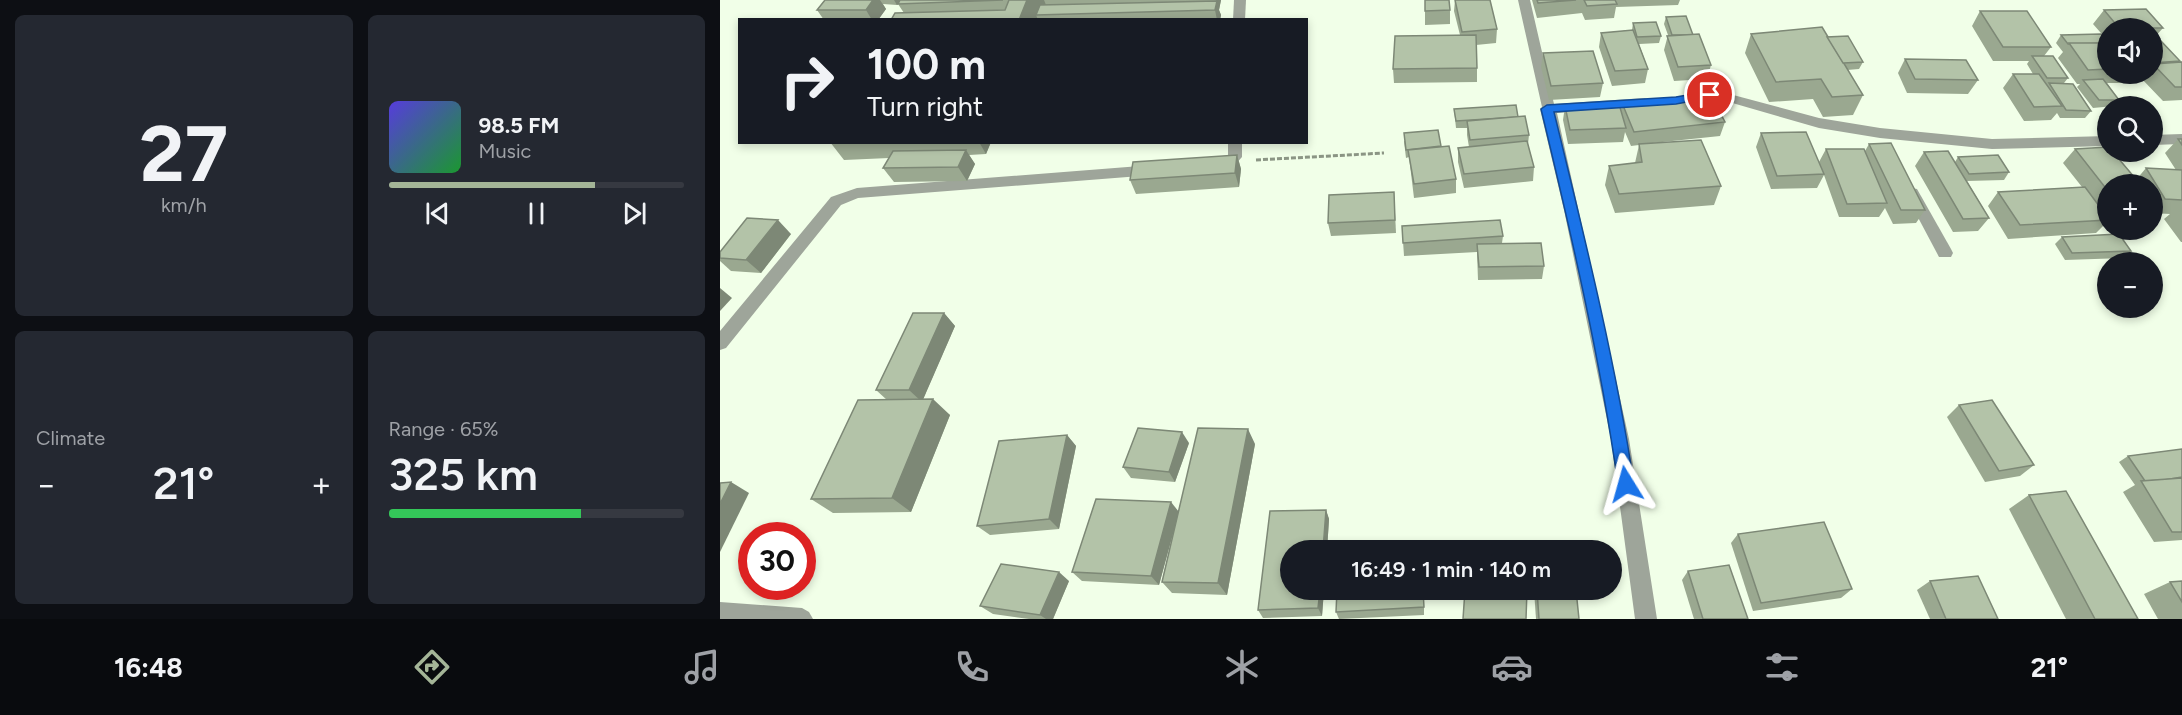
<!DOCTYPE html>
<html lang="en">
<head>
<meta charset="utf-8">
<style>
	body { margin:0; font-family:Figtree,sans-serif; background:#242831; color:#f1f3f6; height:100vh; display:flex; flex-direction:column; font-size:22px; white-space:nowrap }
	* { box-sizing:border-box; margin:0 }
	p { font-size:20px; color:#9ea1a6 }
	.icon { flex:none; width:33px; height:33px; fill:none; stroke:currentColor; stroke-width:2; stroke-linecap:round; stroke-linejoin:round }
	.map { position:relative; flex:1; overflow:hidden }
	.details { display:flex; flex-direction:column; gap:15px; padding:15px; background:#0d0f14; width:720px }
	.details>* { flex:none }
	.top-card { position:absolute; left:18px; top:18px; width:570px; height:126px; border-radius:0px; box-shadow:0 3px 9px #0003; background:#171b24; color:#f1f3f6; overflow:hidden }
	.tools { position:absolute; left:1377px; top:18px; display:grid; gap:12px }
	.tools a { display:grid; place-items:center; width:66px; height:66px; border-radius:50%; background:#171b24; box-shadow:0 3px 9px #0003; font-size:30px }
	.speed { position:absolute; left:18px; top:522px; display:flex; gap:12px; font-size:30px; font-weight:700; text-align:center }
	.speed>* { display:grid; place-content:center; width:78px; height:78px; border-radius:50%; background:#171b24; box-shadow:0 3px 9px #0003; line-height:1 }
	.speed .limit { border:9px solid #d22; background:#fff; color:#111 }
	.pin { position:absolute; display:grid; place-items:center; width:51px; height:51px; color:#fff; margin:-26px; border:3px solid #fff; border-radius:50%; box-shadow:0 2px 6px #0007 }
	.me { position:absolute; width:66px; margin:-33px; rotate:352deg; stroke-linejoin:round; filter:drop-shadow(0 0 4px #0008) }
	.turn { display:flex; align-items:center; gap:21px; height:126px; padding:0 30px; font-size:27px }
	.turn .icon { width:78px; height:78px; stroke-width:2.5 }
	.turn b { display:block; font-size:42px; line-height:51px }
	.big { font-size:45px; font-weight:600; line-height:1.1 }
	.details .tile { flex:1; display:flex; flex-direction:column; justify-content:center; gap:9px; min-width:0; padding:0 21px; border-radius:9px; background:#242831 }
	.details .dial { align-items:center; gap:0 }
	.dial b { font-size:78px; line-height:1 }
	.song { display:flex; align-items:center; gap:18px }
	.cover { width:72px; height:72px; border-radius:9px; background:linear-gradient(135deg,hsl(250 70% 55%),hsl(130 70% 35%)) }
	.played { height:6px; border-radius:3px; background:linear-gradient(90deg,#a4b597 70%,#363941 70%) }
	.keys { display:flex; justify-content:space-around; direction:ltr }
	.heat { display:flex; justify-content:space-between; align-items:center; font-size:33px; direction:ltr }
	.charge { height:9px; border-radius:4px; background:linear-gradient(90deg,#34c759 65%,#363941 0) }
	.details .tiles { flex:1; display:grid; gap:15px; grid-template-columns:repeat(2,1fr) }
	.trip { position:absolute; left:560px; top:540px; width:342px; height:60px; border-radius:30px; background:#171b24; box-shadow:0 3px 9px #0003; font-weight:600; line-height:60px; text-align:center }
	.tabs { display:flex; height:96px; justify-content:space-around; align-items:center; background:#090b0e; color:#9ea1a6 }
	.tabs .icon { width:42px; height:42px }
	.tabs .selected { color:#a4b597 }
	.tabs b { font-size:27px; color:#f1f3f6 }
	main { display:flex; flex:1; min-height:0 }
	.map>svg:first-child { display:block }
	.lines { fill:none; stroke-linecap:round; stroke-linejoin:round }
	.path { stroke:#8b9584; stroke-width:3; stroke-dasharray:5 2; stroke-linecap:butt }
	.service { fill:#9ea59a; fill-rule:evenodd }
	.minor { fill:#9ea59a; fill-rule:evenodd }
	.wall { fill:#9aa890 }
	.shaded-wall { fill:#7d8876 }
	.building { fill:#b3c3a8; stroke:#7d8876; stroke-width:1.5 }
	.route { fill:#1a73e8; stroke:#114b97; stroke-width:1.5 }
</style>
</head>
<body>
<main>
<section class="details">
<div class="tiles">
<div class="tile dial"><b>27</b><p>km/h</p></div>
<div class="tile">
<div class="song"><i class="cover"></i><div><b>98.5 FM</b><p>Music</p></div></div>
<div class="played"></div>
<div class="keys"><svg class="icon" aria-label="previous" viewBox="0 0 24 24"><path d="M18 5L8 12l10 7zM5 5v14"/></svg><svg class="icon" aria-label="pause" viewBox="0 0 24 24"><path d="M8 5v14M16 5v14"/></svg><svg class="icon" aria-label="next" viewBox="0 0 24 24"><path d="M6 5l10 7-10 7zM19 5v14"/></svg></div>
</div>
<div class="tile"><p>Climate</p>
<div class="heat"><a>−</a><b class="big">21°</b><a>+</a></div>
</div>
<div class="tile"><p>Range · 65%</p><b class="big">325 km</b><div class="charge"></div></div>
</div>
</section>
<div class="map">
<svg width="1462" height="619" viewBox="0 0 1462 619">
	<rect width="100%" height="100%" fill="#f1ffe8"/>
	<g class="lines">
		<!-- path -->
		<path class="path" d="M536,160l128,-7"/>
		<!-- service -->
		<g class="service">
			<path d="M514,0h12l-1,20h-12z"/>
			<path d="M508,142h14v15l-11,12 -18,1 -2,-4 2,-4 9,-2 6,-5z"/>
			<path d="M433,165l7,5 -7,5 -295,23 -17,7 -115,143 -6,2v-19l111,-134 26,-9z"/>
		</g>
		<!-- minor -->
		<g class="minor">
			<path d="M798,0h12l24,104 91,-6 7,4 -7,4 -88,7 72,326 28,180h-22l-24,-180 -47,-229 -24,-101 2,-2z"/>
			<path d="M990,91l12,1 97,26 61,10 112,11 116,-3v10l-116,3 -112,-11 -61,-10 -97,-28 -34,2 -7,-4 7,-4z"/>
			<path d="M1462,134v10l-30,1v-10z"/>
			<path d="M1192,188l5,1 34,60 2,4 -2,4h-12l-34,-64z"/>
			<path d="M0,602l82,6 7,4 4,7h-93z"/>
		</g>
	</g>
	<!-- wall -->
	<g class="wall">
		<path d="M105,0h396l-2,10 2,5 -1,5h-329l13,-7 -6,-9 -1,1 -14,-1 3,5 -8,11h-54l-7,-10z"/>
		<path d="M705,0l25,10v14l-25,1z"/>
		<path d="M735,0h35l7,29 -1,14 -20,2 1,23v14l-83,1 -1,-14 67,-34 -6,-24z"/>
		<path d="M812,0h148l-2,5 -62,2 -2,11 -29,2 -3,-7 -45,5z"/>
		<path d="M1384,10l59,18 -11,12v-12h-44v13l-15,-17z"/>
		<path d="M1260,11l71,36 -7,9 24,22 -4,5 27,28 -6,7h-25l-3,-5 -6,7 -27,1 -21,-33 10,-14h20l-6,-10 2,-3h-36l-21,-35z"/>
		<path d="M946,17l27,18 18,30 -4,14 -33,2 -10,-31 4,-15 -4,-11z"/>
		<path d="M913,23l28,13 -2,7 -20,1 9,25 -3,14 -33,3 -13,-39 2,-14 31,-3z"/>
		<path d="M1031,34l76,3 36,25 -4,7 -12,1 16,25 -10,20 -30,2 -10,-18 -44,3 -24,-49z"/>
		<path d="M1341,35l47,8v31h30l-8,9h-23l12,17 -5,6 -21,2 -16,-21 3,-3h-3l-19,-26 5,-6 -7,-9z"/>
		<path d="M1432,42l28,20h2v38l-19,1 -22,-23 3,-4h8z"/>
		<path d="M823,53l60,30 -3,14 -51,3 -8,-33z"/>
		<path d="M1185,59l73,21 -10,14 -61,-1 -9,-20z"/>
		<path d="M902,103l103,19 -5,14 -67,7 68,43 -7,19 -99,8 -10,-28 4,-19 26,-3 4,-18 -8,1 -6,-14 -2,10 -55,2 -5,-24 2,-14 56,3z"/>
		<path d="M734,109l64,8 11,18 -1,9 6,23 -1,14 -69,7 -6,-26v-14l11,-1 -2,-12v-7h-11z"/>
		<path d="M1041,133l58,29 7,-13 39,2 4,-7 56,66 -9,13 -23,1 -8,-16 -6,9h-40l-15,-42 -7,13 -46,1 -15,-42z"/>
		<path d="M1458,139h4v103h-1l-17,-23 6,-5 -18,-1v-29h-44v25h-7l7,9v3l-12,12 -88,6 -20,-33 10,-14 84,-5 -19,-24 12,-14 61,31 10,-12 30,2 -11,-17z"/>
		<path d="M684,141l37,5 15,33v14l-42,5 -5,-41 -3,1z"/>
		<path d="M110,142h161l-5,12 -17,1 6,9 -8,17 -73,1 -11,-14 6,-10 -45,2z"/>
		<path d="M1204,152l31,10 3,-5 51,15 -5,8 -37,1 22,37 -11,13 -25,1 -38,-66z"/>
		<path d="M517,155l4,14 -2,18 -103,7 -6,-14z"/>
		<path d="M674,192l2,41 -65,3 -3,-13z"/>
		<path d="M682,226l101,10 -1,7 42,23 -2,13 -64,1 -1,-28 -73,4z"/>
		<path d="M71,234l-30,39 -30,-2 -11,-10v-9z"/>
		<path d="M1342,237l69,14 -7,7 -59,2 -10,-16z"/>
		<path d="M224,313l11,13 -32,73 27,16 -39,97 -78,1 -22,-14 76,-99 -11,-10z"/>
		<path d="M1239,405l75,60 -14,11 -35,6 -38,-65z"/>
		<path d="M347,435l9,11 -17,83 -69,6 -13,-9z"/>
		<path d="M469,443l-14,39 -44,-4 -8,-11z"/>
		<path d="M535,444l-28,151 -55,-2 -10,-11 13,-57 -16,60 -77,-4 -10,-9 106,-60z"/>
		<path d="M1462,449v91l-28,2 -31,-50 12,-7 -16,-23 9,-6z"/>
		<path d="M1309,495l109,124h-72l-57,-110z"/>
		<path d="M606,510l3,9 -2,31h-37v40h34l-2,26 -59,2 -5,-8 12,-99z"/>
		<path d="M1018,534l114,55 -11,9 -88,13 -22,-68z"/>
		<path d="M968,571l60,48h-54l-12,-39z"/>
		<path d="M349,581l-16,38h-24l-36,-5 -13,-8z"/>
		<path d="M1210,581l68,38h-68l-13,-29z"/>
		<path d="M1462,581v38h-24l-14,-25 26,-12z"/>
		<path d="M704,590v25l-85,4 -3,-7z"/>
		<path d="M814,590h42l3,29h-43z"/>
	</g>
	<!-- shaded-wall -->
	<g class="shaded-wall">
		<path d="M153,0h7l6,9 -8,11h-6l-6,-10z"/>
		<path d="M174,0h7l-4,5z"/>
		<path d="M307,0h17l2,5 -4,9 -6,1 2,5h-19z"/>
		<path d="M496,0h5l-2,10 2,5 -1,5h-3l-2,-10z"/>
		<path d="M259,142h12l-5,12z"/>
		<path d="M246,150l9,14 -8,17 -9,-14z"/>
		<path d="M517,155l4,14 -2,18 -4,-14z"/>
		<path d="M58,220l13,14 -30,39 -15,-13z"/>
		<path d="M0,288l12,10 -12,13z"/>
		<path d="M224,313l11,13 -33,76 -13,-12z"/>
		<path d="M213,399l17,16 -39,97 -19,-14z"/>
		<path d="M528,429l7,15 -28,151 -9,-12z"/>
		<path d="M462,432l7,11 -14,39 -6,-10z"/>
		<path d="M347,435l9,11 -17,83 -10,-10z"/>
		<path d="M11,482l18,11 -29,59v-48z"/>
		<path d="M451,502l8,10 -20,73 -8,-9z"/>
		<path d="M606,510l3,9 -2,31h-4z"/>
		<path d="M339,572l10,9 -16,38h-7l-6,-4z"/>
		<path d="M600,590h4l-2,26 -4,-8z"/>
	</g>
	<!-- building -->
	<g class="building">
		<path d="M105,0h48l-7,10h-49z"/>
		<path d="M180,0h103l-105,4z"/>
		<path d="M289,0h18l-8,20h-128l4,-7 110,-3z"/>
		<path d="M705,0h24l1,10 -25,1z"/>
		<path d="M735,0h35l7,29 -35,3z"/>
		<path d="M817,0h39l-38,3z"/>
		<path d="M864,0h31l2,4 -30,2z"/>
		<path d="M497,1l-2,9 -179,5 4,-10z"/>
		<path d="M1426,9l17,19h-44l-15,-18z"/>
		<path d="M1260,11h47l24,36h-48z"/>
		<path d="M966,16l7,19h-21l-6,-18z"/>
		<path d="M936,22l5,14 -24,1 -4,-14z"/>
		<path d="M1102,27l41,68 -31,2 -11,-18 -45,3 -25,-48z"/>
		<path d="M913,30l15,39 -33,2 -14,-38z"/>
		<path d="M979,34l12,31 -33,2 -11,-31z"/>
		<path d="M1381,34l7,9 -40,1 -7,-9z"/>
		<path d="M756,35l1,33 -84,1 2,-33z"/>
		<path d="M1128,36l15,26 -20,1 -16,-26z"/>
		<path d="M1441,41l19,20 -28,2v-21z"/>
		<path d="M1349,43h39v26l-20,1z"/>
		<path d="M873,51l10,32 -52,3 -8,-33z"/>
		<path d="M1312,56h21l15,22h-21z"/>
		<path d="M1185,59l61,1 12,20 -63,-1z"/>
		<path d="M1462,62v25h-7l-22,-23z"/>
		<path d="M1293,74h26l23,32 -28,1z"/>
		<path d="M1383,79l16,21h-20l-16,-20z"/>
		<path d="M1329,83l24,1 18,27 -25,-1z"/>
		<path d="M990,94l15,28 -91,10 -12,-29z"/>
		<path d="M899,104l7,24 -56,2 -5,-24z"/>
		<path d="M796,105l2,12 -62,4 -2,-12z"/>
		<path d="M805,116l4,19 -59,5 -3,-19z"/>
		<path d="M718,130l3,16 -35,4 -2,-17z"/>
		<path d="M1086,132l18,42 -47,2 -16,-43z"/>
		<path d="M1458,139h4v6z"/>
		<path d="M981,140l20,46 -102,8 -10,-28 33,-4 -3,-18z"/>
		<path d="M807,141l7,26 -70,7 -6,-26z"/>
		<path d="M1171,143l34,67h-24l-32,-66z"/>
		<path d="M729,146l7,33 -42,5 -6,-34z"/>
		<path d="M1388,147v5h5l27,32h-32v7l-33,-42z"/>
		<path d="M1106,149h38l23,54 -40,1z"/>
		<path d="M246,150l-8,17 -75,1 10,-17z"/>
		<path d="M1228,151l41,67 -26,1 -39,-67z"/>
		<path d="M517,155l-2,18 -105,7 3,-18z"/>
		<path d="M1278,155l11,17 -40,2 -11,-17z"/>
		<path d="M1426,168l36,2v30l-17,-1z"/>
		<path d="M1365,187l23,31v2l-88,5 -22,-33z"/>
		<path d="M674,192l1,28 -67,3 1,-28z"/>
		<path d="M27,218l31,2 -32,40 -26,-2v-6z"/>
		<path d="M780,220l3,16 -100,7 -1,-17z"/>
		<path d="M1399,234l12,17 -59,2 -10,-16z"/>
		<path d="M821,243l3,23 -65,1 -2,-23z"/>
		<path d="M193,313h31l-35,77h-33z"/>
		<path d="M213,399l-41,99 -81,1 47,-99z"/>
		<path d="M1272,400l42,65 -35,6 -40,-66z"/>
		<path d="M418,428l44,4 -13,40 -46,-5z"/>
		<path d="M478,428l50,1 -30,154 -56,-1z"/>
		<path d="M347,435l-18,84 -72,7 22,-85z"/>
		<path d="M1462,449v28l-18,3 -19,1 -17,-25z"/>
		<path d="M1462,478v54h-10l-31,-51z"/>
		<path d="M11,482l-11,22v-21z"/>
		<path d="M1346,491l72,128h-43l-66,-124z"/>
		<path d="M376,499l75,3 -20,74 -79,-4z"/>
		<path d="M606,510l-3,40h-33v40h30l-2,18 -60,2 12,-99z"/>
		<path d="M1104,522l28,67 -91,14 -23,-69z"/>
		<path d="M702,542v8h-84v-3z"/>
		<path d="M281,564l58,8 -19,43 -60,-9z"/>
		<path d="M1009,565l19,54h-45l-15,-48z"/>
		<path d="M1258,576l20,43h-52l-16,-38z"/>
		<path d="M1462,581v21l-12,-20z"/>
		<path d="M617,590h86l1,17 -88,5z"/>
		<path d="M745,590h62l-1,29h-63z"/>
		<path d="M817,590h39l3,29h-40z"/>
	</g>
	<!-- route -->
	<path class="route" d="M990,91l4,1v5l-38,7 -122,8c30,123 61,247 80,372l-2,5 -6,2 -5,-2 -3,-5c-18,-126 -47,-251 -77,-375l6,-4 129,-8z"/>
</svg>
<div class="tools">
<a><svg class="icon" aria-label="sound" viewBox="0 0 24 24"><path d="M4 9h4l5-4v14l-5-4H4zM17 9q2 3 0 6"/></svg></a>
<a><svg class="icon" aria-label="search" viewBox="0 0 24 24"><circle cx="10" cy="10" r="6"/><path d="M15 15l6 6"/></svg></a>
<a>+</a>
<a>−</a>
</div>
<div class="speed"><div class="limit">30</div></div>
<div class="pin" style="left:990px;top:95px;background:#d93025"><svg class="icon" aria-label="arrive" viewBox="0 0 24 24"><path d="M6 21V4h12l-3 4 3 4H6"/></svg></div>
<svg class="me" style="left:906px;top:484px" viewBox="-20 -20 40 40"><path d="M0-17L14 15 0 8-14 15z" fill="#1a73e8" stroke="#fff" stroke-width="4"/></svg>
<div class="trip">16:49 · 1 min · 140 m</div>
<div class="top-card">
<div class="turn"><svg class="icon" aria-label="right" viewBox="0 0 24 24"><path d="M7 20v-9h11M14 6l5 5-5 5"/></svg><div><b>100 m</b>Turn right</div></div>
</div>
</div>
</main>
<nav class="tabs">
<b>16:48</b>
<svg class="icon selected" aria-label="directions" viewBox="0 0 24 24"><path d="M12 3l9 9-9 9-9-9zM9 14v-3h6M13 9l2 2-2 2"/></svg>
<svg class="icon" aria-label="music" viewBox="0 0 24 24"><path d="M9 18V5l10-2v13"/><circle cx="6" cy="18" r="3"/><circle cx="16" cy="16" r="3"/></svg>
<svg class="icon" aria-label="phone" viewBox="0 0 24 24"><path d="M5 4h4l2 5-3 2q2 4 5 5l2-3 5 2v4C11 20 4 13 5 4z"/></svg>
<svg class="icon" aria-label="climate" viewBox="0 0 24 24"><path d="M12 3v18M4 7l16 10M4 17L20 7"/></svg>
<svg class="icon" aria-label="car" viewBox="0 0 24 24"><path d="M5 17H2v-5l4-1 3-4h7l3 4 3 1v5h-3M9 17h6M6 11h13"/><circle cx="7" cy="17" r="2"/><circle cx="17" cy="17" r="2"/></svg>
<svg class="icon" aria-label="filters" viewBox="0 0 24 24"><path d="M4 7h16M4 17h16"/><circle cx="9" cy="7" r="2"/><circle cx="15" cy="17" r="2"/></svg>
<b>21°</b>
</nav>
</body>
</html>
